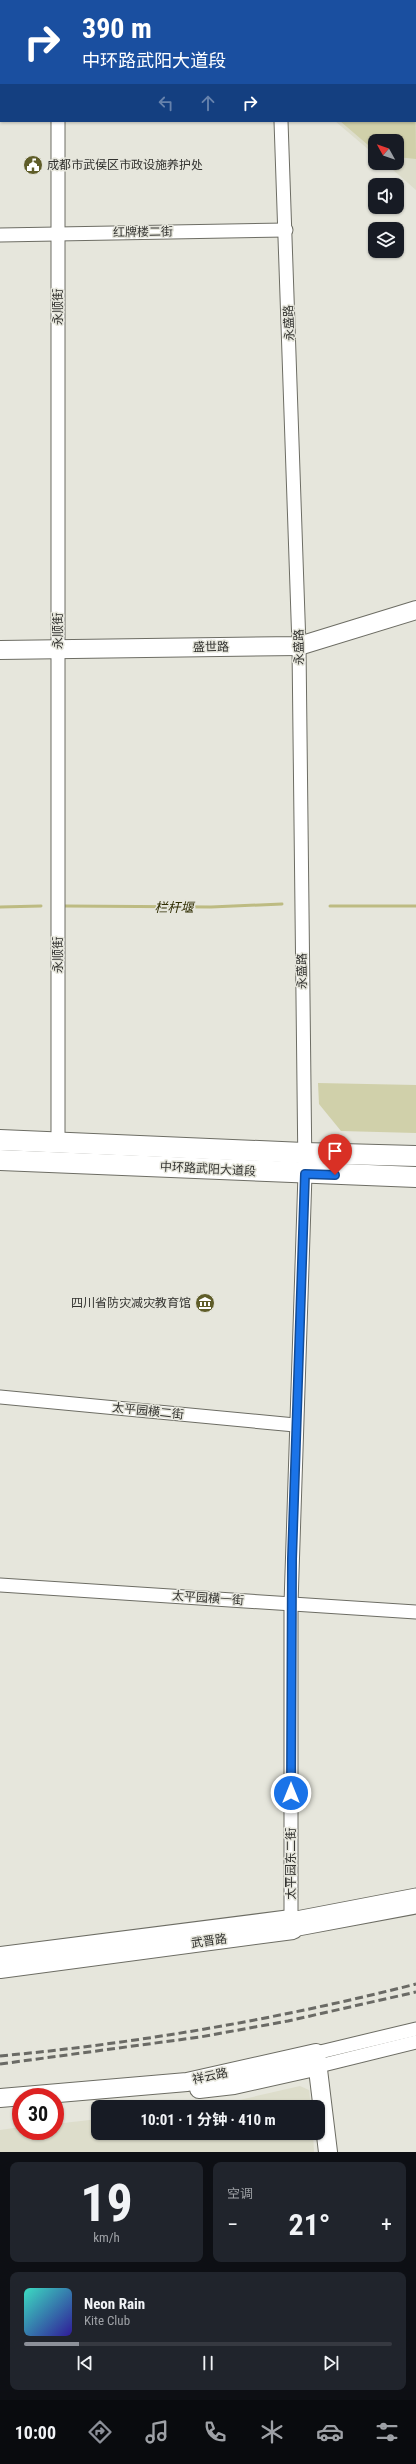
<!DOCTYPE html>
<html lang="zh">
<head>
<meta charset="utf-8">
<style>
	body { margin:0; font-family:"Roboto Condensed","Noto Sans SC",sans-serif; background:#20242c; color:#f1f3f6; height:100vh; display:flex; flex-direction:column; font-size:15px; white-space:nowrap }
	* { box-sizing:border-box; margin:0 }
	p { font-size:13px; color:#9ea1a6 }
	.icon { flex:none; width:22px; height:22px; fill:none; stroke:currentColor; stroke-width:2; stroke-linecap:round; stroke-linejoin:round }
	.map { position:relative; height:2152px; overflow:hidden }
	.panel { display:flex; flex-direction:column; gap:10px; padding:10px; background:#0d0f14; flex:1 }
	.panel>* { flex:none }
	.top-card { position:absolute; left:0px; top:0px; width:416px; height:122px; box-shadow:0 1px 3px #0004; background:#1a4fa0; color:#fff; overflow:hidden }
	.needle { width:26px; rotate:310deg }
	.buttons { position:absolute; left:368px; top:134px; display:grid; gap:8px }
	.buttons a { display:grid; place-items:center; width:36px; height:36px; border-radius:8px; background:#171b24; box-shadow:0 1px 3px #0004; font-size:20px }
	.speed { position:absolute; left:12px; top:2088px; display:flex; gap:8px; font-size:20px; font-weight:700; text-align:center }
	.speed>* { display:grid; place-content:center; width:52px; height:52px; border-radius:50%; background:#171b24; box-shadow:0 1px 3px #0004; line-height:1 }
	.speed .limit { border:6px solid #d22; background:#fff; color:#111 }
	.pin { position:absolute; display:grid; place-items:center; width:34px; height:34px; color:#fff; margin:-41px -17px; border-radius:50% 50% 50% 0; rotate:-45deg; box-shadow:0 0 4px #0007 }
	.pin .icon { rotate:45deg }
	.me { position:absolute; width:44px; margin:-22px; rotate:0deg; stroke-linejoin:round; filter:drop-shadow(0 0 3px #0008) }
	.turn { display:flex; align-items:center; gap:14px; height:84px; padding:0 16px; font-size:18px }
	.turn .icon { width:52px; height:52px; stroke-width:2.5 }
	.turn b { display:block; font-size:28px; line-height:34px }
	.lanes { display:flex; align-items:center; height:38px; padding:0 16px; background:#0003; justify-content:center; gap:20px; direction:ltr }
	.lanes .off { opacity:.35 }
	.big { font-size:30px; font-weight:700; line-height:1.1 }
	.panel .card { flex:1; display:flex; flex-direction:column; justify-content:center; gap:6px; min-width:0; padding:0 14px; border-radius:8px; background:#20242c }
	.panel .dial { align-items:center; gap:0 }
	.dial b { font-size:52px; line-height:1 }
	.song { display:flex; align-items:center; gap:12px }
	.cover { width:48px; height:48px; border-radius:6px; background:linear-gradient(135deg,hsl(170 70% 55%),hsl(250 70% 35%)) }
	.played { height:4px; border-radius:2px; background:linear-gradient(90deg,#8c9099 15%,#363941 15%) }
	.keys { display:flex; justify-content:space-around; direction:ltr }
	.heat { display:flex; justify-content:space-between; align-items:center; font-size:22px; direction:ltr }
	.panel .tiles { flex:1; display:grid; gap:10px; grid-template-columns:1fr 1fr }
	.card:last-child { grid-column:span 2 }
	.trip { position:absolute; left:91px; top:2100px; width:234px; height:40px; border-radius:8px; background:#171b24; box-shadow:0 1px 3px #0004; font-weight:700; line-height:40px; text-align:center }
	.dock { display:flex; height:64px; justify-content:space-around; align-items:center; background:#090b0e; color:#9ea1a6 }
	.dock .icon { width:28px; height:28px }
	.dock .active { color:#8c9099 }
	.dock b { font-size:18px; color:#f1f3f6 }
	.map>svg:first-child { display:block }
	.built { fill:#ddddcb }
	.green { fill:#d0d0aa }
	.lines { fill:none; stroke-linecap:round; stroke-linejoin:round }
	.stream { stroke:#bdbb82; stroke-width:3 }
	.street-casing { stroke:#6d6d64; stroke-width:15 }
	.secondary-casing { stroke:#6d6d64; stroke-width:20 }
	.primary-casing { stroke:#6d6d64; stroke-width:22 }
	.street { stroke:#fff; stroke-width:13 }
	.secondary { stroke:#fff; stroke-width:18 }
	.primary { stroke:#fff; stroke-width:20 }
	.rail { stroke:#6a6a65; stroke-width:3; stroke-dasharray:8 4; stroke-linecap:butt }
	.route-casing { stroke:#114b97; stroke-width:10 }
	.route { stroke:#1a73e8; stroke-width:7 }
	.labels { text-anchor:middle; stroke-width:3; stroke-linejoin:round; paint-order:stroke }
	.poi-label { font-size:12px; fill:#32322f; stroke:#e6e6dc; text-anchor:start }
	.street-label { font-size:12px; fill:#32322f; stroke:#e6e6dc }
	.water-label { font-size:13px; font-style:italic; fill:#2e2c00; stroke:#e6e6dc }
</style>
</head>
<body>
<div class="map">
<svg width="416" height="2152" viewBox="0 0 416 2152">
	<rect width="100%" height="100%" fill="#e6e6dc"/>
	<!-- built -->
	<g class="built">
		<path d="M309,0h107v190l-31,-27h12v-22h-22v14l-40,-34h80v-120z"/>
		<path d="M300,2086l9,4 2,17h-102z"/>
		<path d="M98,2119v14h215l1,19h-314v-22l21,-3v4h34v-7z"/>
	</g>
	<!-- green -->
	<g class="green">
		<path d="M415,68l1,91 -19,-2v-16h-22v10l-35,-30h75z"/>
		<path d="M318,1083l98,2v48l-75,-2 -22,-27z"/>
	</g>
	<g class="lines">
		<!-- stream -->
		<g class="stream">
			<path d="M65,906l146,1 71,-3"/>
			<path d="M330,906h86"/>
			<path d="M0,907l41,-1"/>
		</g>
		<defs>
			<g id="street">
				<path d="M57,0v1"/>
				<path d="M276,0v1"/>
				<path d="M58,121v1020"/>
				<path d="M281,121l18,525 6,528 -14,430v315l125,-24"/>
				<path d="M0,235l286,-5"/>
				<path d="M0,1397l295,28"/>
				<path d="M0,1585l416,27"/>
				<path d="M293,1930l123,-23"/>
				<path d="M316,2053l100,-24"/>
				<path d="M319,2066l97,-24"/>
			</g>
			<g id="secondary">
				<path d="M0,650l299,-4 117,-36"/>
				<path d="M0,1956l291,-37 2,11 -293,39"/>
				<path d="M199,2089l35,-4 85,-19"/>
				<path d="M0,2098l187,-16 129,-29 12,99"/>
			</g>
			<g id="primary">
				<path d="M0,1140l304,13 112,3"/>
				<path d="M0,1160l416,17"/>
			</g>
		</defs>
		<!-- street casing -->
		<use href="#street" class="street-casing"/>
		<!-- secondary casing -->
		<use href="#secondary" class="secondary-casing"/>
		<!-- primary casing -->
		<use href="#primary" class="primary-casing"/>
		<!-- street -->
		<use href="#street" class="street"/>
		<!-- secondary -->
		<use href="#secondary" class="secondary"/>
		<!-- primary -->
		<use href="#primary" class="primary"/>
		<!-- rail -->
		<g class="rail">
			<path d="M0,2056c140,-13 279,-37 416,-72"/>
			<path d="M0,2064l200,-27 88,-16 128,-29"/>
		</g>
	</g>
	<g class="lines">
		<defs>
			<path id="route" d="M291,1793l1,-234 13,-385 30,1"/>
		</defs>
		<!-- route casing -->
		<use href="#route" class="route-casing"/>
		<!-- route -->
		<use href="#route" class="route"/>
	</g>
	<!-- icons -->
	<defs>
		<symbol id="civic-disc" viewBox="-11 -11 22 22"><circle r="9.5" fill="#5f5d29" stroke="#e6e6dc"/><path d="M-.6-6.5H3V-4.5H.6V-3L4-1V1h2V6H-6V1h2V-1L-.6-3ZM-1.2 2.5V6h2.4V2.5Z" fill="#fff"/></symbol>
		<symbol id="museum-disc" viewBox="-11 -11 22 22"><circle r="9.5" fill="#5f5d29" stroke="#e6e6dc"/><path d="M0-6L6-3V-2H-6V-3ZM-5-1h2V3h-2ZM-1-1h2V3h-2ZM3-1h2V3H3ZM-6 4H6V6H-6Z" fill="#fff"/></symbol>
	</defs>
	<g fill-rule="evenodd">
		<use href="#civic-disc" x="22" y="154" width="22" height="22"/>
		<use href="#museum-disc" x="194" y="1292" width="22" height="22"/>
	</g>
	<g class="labels">
		<!-- poi labels -->
		<g class="poi-label">
			<text x="47" y="169">成都市武侯区市政设施养护处</text>
			<text x="191" y="1307" text-anchor="end">四川省防灾减灾教育馆</text>
		</g>
		<!-- street labels -->
		<g class="street-label">
			<text transform="translate(143 232) rotate(-1)" y="4">红牌楼二街</text>
			<text transform="translate(58 307) rotate(-90)" y="4">永顺街</text>
			<text transform="translate(289 323) rotate(-92)" y="4">永盛路</text>
			<text transform="translate(58 631) rotate(-90)" y="4">永顺街</text>
			<text transform="translate(211 647) rotate(-1)" y="4">盛世路</text>
			<text transform="translate(299 647) rotate(-91)" y="4">永盛路</text>
			<text transform="translate(58 955) rotate(-90)" y="4">永顺街</text>
			<text transform="translate(302 971) rotate(-91)" y="4">永盛路</text>
			<text transform="translate(208 1169) rotate(3)" y="4">中环路武阳大道段</text>
			<text transform="translate(148 1411) rotate(6)" y="4">太平园横二街</text>
			<text transform="translate(208 1598) rotate(4)" y="4">太平园横一街</text>
			<text transform="translate(291 1864) rotate(-90)" y="4">太平园东二街</text>
			<text transform="translate(209 1941) rotate(-8)" y="4">武晋路</text>
			<text transform="translate(210 2076) rotate(-12)" y="4">祥云路</text>
		</g>
		<!-- water labels -->
		<g class="water-label">
			<text x="174" y="912">栏杆堰</text>
		</g>
	</g>
</svg>
<div class="buttons">
<a><svg class="needle" viewBox="-14 -14 28 28"><path d="M0-13l5 13h-10z" fill="#e53935"/><path d="M0 13l5-13h-10z" fill="#9ea1a6"/></svg></a>
<a><svg class="icon" aria-label="sound" viewBox="0 0 24 24"><path d="M4 9h4l5-4v14l-5-4H4zM17 9q2 3 0 6"/></svg></a>
<a><svg class="icon" aria-label="layers" viewBox="0 0 24 24"><path d="M12 4l9 5-9 5-9-5zM3 14l9 5 9-5"/></svg></a>
</div>
<div class="speed"><div class="limit">30</div></div>
<div class="pin" style="left:335px;top:1175px;background:#d93025"><svg class="icon" aria-label="arrive" viewBox="0 0 24 24"><path d="M6 21V4h12l-3 4 3 4H6"/></svg></div>
<svg class="me" style="left:291px;top:1793px" viewBox="-20 -20 40 40"><circle r="17" fill="#1a73e8" stroke="#fff" stroke-width="3"/><path d="M0-11L8 9 0 5-8 9z" fill="#fff"/></svg>
<div class="trip">10:01 · 1 分钟 · 410 m</div>
<div class="top-card">
<div class="turn"><svg class="icon" aria-label="right" viewBox="0 0 24 24"><path d="M7 20v-9h11M14 6l5 5-5 5"/></svg><div><b>390 m</b>中环路武阳大道段</div></div>
<div class="lanes"><svg class="icon off" aria-label="left" viewBox="0 0 24 24"><path d="M17 20v-9H6M10 6l-5 5 5 5"/></svg><svg class="icon off" aria-label="ahead" viewBox="0 0 24 24"><path d="M12 20V5M6 11l6-6 6 6"/></svg><svg class="icon" aria-label="right" viewBox="0 0 24 24"><path d="M7 20v-9h11M14 6l5 5-5 5"/></svg></div>
</div>
</div>
<section class="panel">
<div class="tiles">
<div class="card dial"><b>19</b><p>km/h</p></div>
<div class="card"><p>空调</p>
<div class="heat"><a>−</a><b class="big">21°</b><a>+</a></div>
</div>
<div class="card">
<div class="song"><i class="cover"></i><div><b>Neon Rain</b><p>Kite Club</p></div></div>
<div class="played"></div>
<div class="keys"><svg class="icon" aria-label="previous" viewBox="0 0 24 24"><path d="M18 5L8 12l10 7zM5 5v14"/></svg><svg class="icon" aria-label="pause" viewBox="0 0 24 24"><path d="M8 5v14M16 5v14"/></svg><svg class="icon" aria-label="next" viewBox="0 0 24 24"><path d="M6 5l10 7-10 7zM19 5v14"/></svg></div>
</div>
</div>
</section>
<nav class="dock">
<b>10:00</b>
<svg class="icon active" aria-label="directions" viewBox="0 0 24 24"><path d="M12 3l9 9-9 9-9-9zM9 14v-3h6M13 9l2 2-2 2"/></svg>
<svg class="icon" aria-label="music" viewBox="0 0 24 24"><path d="M9 18V5l10-2v13"/><circle cx="6" cy="18" r="3"/><circle cx="16" cy="16" r="3"/></svg>
<svg class="icon" aria-label="phone" viewBox="0 0 24 24"><path d="M5 4h4l2 5-3 2q2 4 5 5l2-3 5 2v4C11 20 4 13 5 4z"/></svg>
<svg class="icon" aria-label="climate" viewBox="0 0 24 24"><path d="M12 3v18M4 7l16 10M4 17L20 7"/></svg>
<svg class="icon" aria-label="car" viewBox="0 0 24 24"><path d="M5 17H2v-5l4-1 3-4h7l3 4 3 1v5h-3M9 17h6M6 11h13"/><circle cx="7" cy="17" r="2"/><circle cx="17" cy="17" r="2"/></svg>
<svg class="icon" aria-label="filters" viewBox="0 0 24 24"><path d="M4 7h16M4 17h16"/><circle cx="9" cy="7" r="2"/><circle cx="15" cy="17" r="2"/></svg>
</nav>
</body>
</html>
